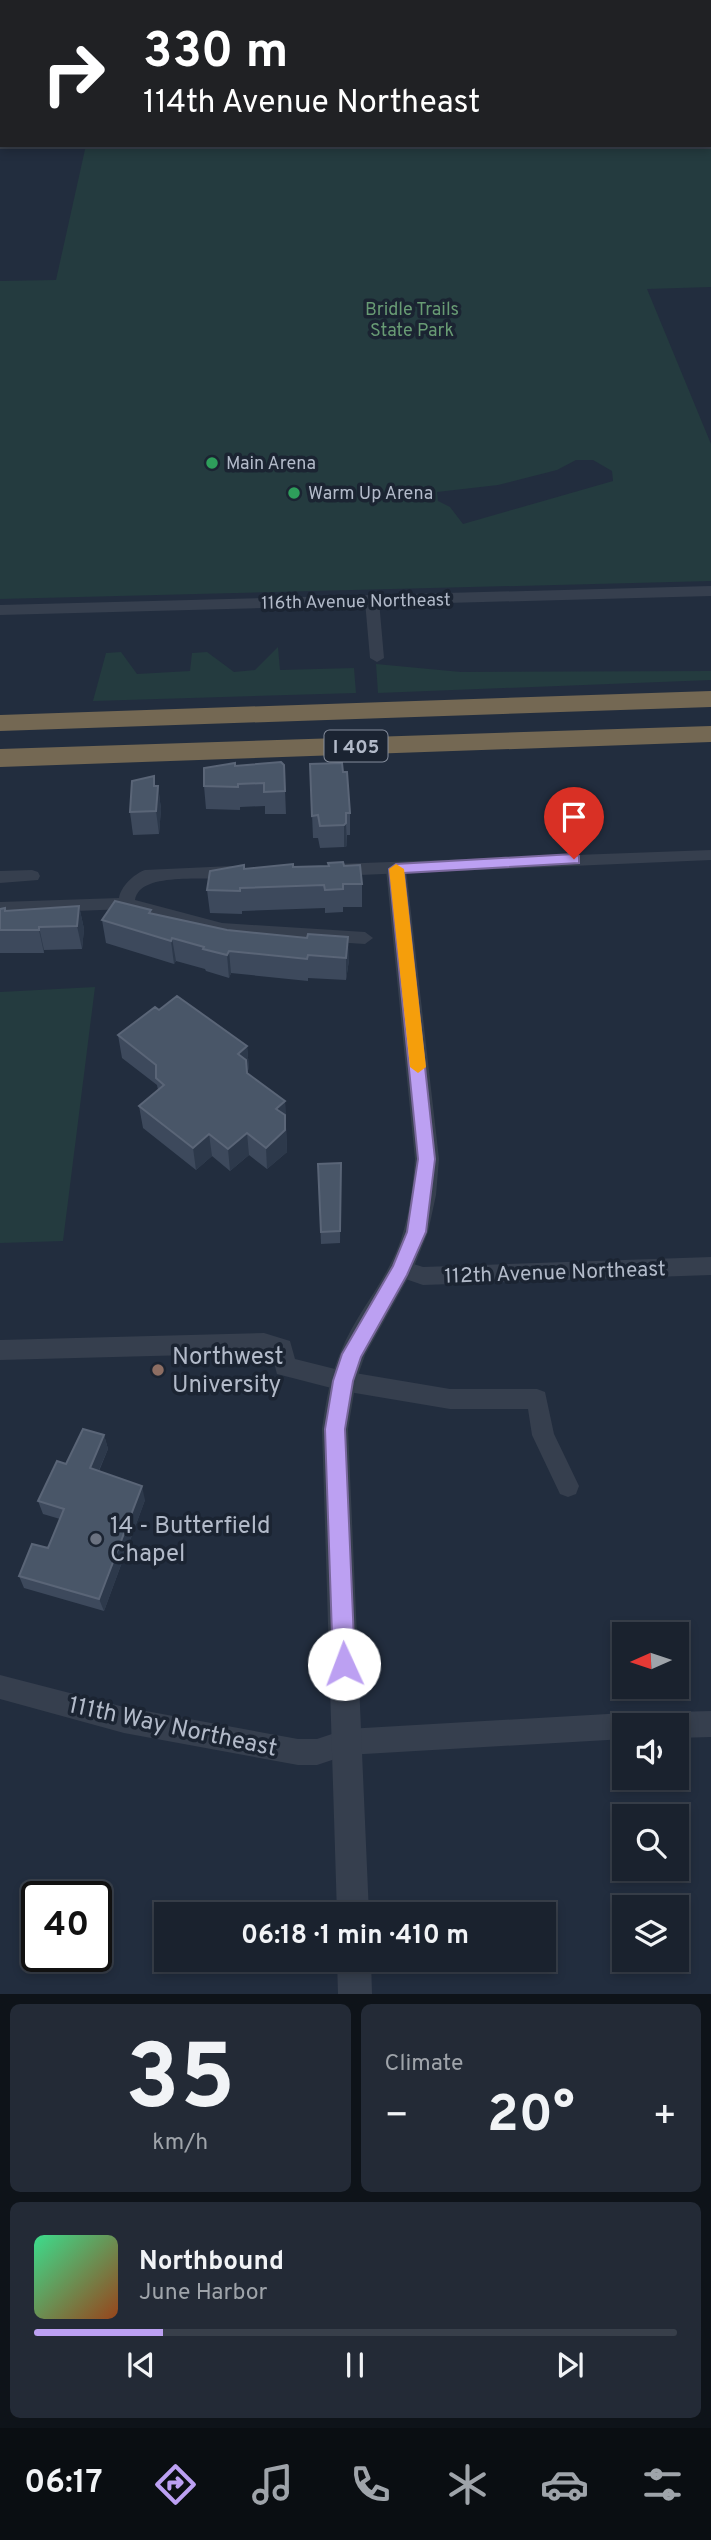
<!DOCTYPE html>
<html lang="en">
<head>
<meta charset="utf-8">
<style>
	body { margin:0; font-family:Overpass,sans-serif; background:#232a36; color:#f1f3f6; height:100vh; display:flex; flex-direction:column; font-size:26px; white-space:nowrap }
	* { box-sizing:border-box; margin:0 }
	p { font-size:23px; color:#9fa4aa }
	.icon { flex:none; width:38px; height:38px; fill:none; stroke:currentColor; stroke-width:2; stroke-linecap:round; stroke-linejoin:round }
	.map { position:relative; height:1994px; overflow:hidden }
	.panel { display:flex; flex-direction:column; gap:10px; padding:10px; background:#0e1319; flex:1 }
	.panel>* { flex:none }
	.guide { position:absolute; left:0px; top:0px; width:712px; height:147px; box-shadow:0 4px 10px #0003,0 0 0 2px #383f4a; background:#202124; color:#fff; overflow:hidden }
	.needle { width:46px; rotate:267deg }
	.fabs { position:absolute; left:612px; top:1622px; display:grid; gap:14px }
	.fabs a { display:grid; place-items:center; width:77px; height:77px; border-radius:0px; background:#1a222e; box-shadow:0 4px 10px #0003,0 0 0 2px #383f4a; font-size:35px }
	.speed { position:absolute; left:21px; top:1881px; display:flex; gap:14px; font-size:35px; font-weight:700; text-align:center }
	.speed>* { display:grid; place-content:center; width:91px; height:91px; border-radius:50%; background:#1a222e; box-shadow:0 4px 10px #0003,0 0 0 2px #383f4a; line-height:1 }
	.speed .limit { border:4px solid #111; border-radius:10px; background:#fff; color:#111 }
	.pin { position:absolute; display:grid; place-items:center; width:60px; height:60px; color:#fff; margin:-72px -30px; border-radius:50% 50% 50% 0; rotate:-45deg; box-shadow:0 0 7px #0007 }
	.pin .icon { rotate:45deg }
	.me { position:absolute; width:77px; margin:-38px; rotate:358deg; stroke-linejoin:round; filter:drop-shadow(0 0 5px #0008) }
	.turn { display:flex; align-items:center; gap:24px; height:147px; padding:0 28px; font-size:32px }
	.turn .icon { width:91px; height:91px; stroke-width:2.5 }
	.turn b { display:block; font-size:49px; line-height:60px }
	.big { font-size:52px; font-weight:700; line-height:1.1 }
	.panel .tile { flex:1; display:flex; flex-direction:column; justify-content:center; gap:10px; min-width:0; padding:0 24px; border-radius:10px; background:#232a36 }
	.panel .dial { align-items:center; gap:0 }
	.dial b { font-size:91px; line-height:1 }
	.song { display:flex; align-items:center; gap:21px }
	.cover { width:84px; height:84px; border-radius:10px; background:linear-gradient(135deg,hsl(150 70% 55%),hsl(20 70% 35%)) }
	.played { height:7px; border-radius:4px; background:linear-gradient(90deg,#bca0f2 20%,#383f4a 20%) }
	.keys { display:flex; justify-content:space-around; direction:ltr }
	.heat { display:flex; justify-content:space-between; align-items:center; font-size:38px; direction:ltr }
	.panel .tiles { flex:1; display:grid; gap:10px; grid-template-columns:1fr 1fr }
	.tile:last-child { grid-column:span 2 }
	.trip { position:absolute; left:154px; top:1902px; width:402px; height:70px; border-radius:0px; background:#1a222e; box-shadow:0 4px 10px #0003,0 0 0 2px #383f4a; font-weight:700; line-height:70px; text-align:center }
	.menu { display:flex; height:112px; justify-content:space-around; align-items:center; background:#0a0e12; color:#9fa4aa }
	.menu .icon { width:49px; height:49px }
	.menu .active { color:#bca0f2 }
	.menu b { font-size:32px; color:#f1f3f6 }
	.map>svg:first-child { display:block }
	.green { fill:#243b3f; fill-rule:evenodd }
	.lines { fill:none; stroke-linecap:round; stroke-linejoin:round }
	.minor { fill:#363f4e; fill-rule:evenodd }
	.tertiary { fill:#363f4e; fill-rule:evenodd }
	.motorway { fill:#746853; fill-rule:evenodd }
	.wall { fill:#3d495c }
	.shaded-wall { fill:#2d394b }
	.building { fill:#495668; stroke:#5a6577; stroke-width:2 }
	.route { fill:#bca0f2; stroke:#7a689d; stroke-width:2 }
	.slow { fill:#f59e0b }
	.leisure-dot { fill:#2e9e5b; stroke:#1b2432; stroke-width:2.5 }
	.education-dot { fill:#8d6e63; stroke:#1b2432; stroke-width:2.5 }
	.worship-dot { fill:#6b7280; stroke:#1b2432; stroke-width:2.5 }
	.labels { text-anchor:middle; stroke-width:7; stroke-linejoin:round; paint-order:stroke }
	.far-park-label { font-size:18px; fill:#689b74; stroke:#1b2432 }
	.far-poi-label { font-size:18px; fill:#b2bac9; stroke:#1b2432; text-anchor:start }
	.far-street-label { font-size:18px; fill:#b2bac9; stroke:#1b2432 }
	.shield { fill:#1b2432; stroke:#858d9c; stroke-width:2 }
	.shield-label { font-size:19px; font-weight:bold; fill:#b2bac9 }
	.street-label { font-size:21px; fill:#b2bac9; stroke:#1b2432 }
	.near-poi-label { font-size:24px; fill:#b2bac9; stroke:#1b2432; text-anchor:start }
	.near-street-label { font-size:24px; fill:#b2bac9; stroke:#1b2432 }
</style>
</head>
<body>
<div class="map">
<svg width="711" height="1994" viewBox="0 0 711 1994">
	<rect width="100%" height="100%" fill="#222d3e"/>
	<!-- green -->
	<g class="green">
		<path d="M124,0h587v287l-64,2 64,155v137l-711,18v-318l56,-1 30,-135h624v-143zM576,460h17l19,11 1,10 -150,43 -13,-17 -12,-6 -1,-9 61,-7 59,-15z"/>
		<path d="M278,647l2,23 74,-2 2,25 -263,8 13,-48 15,-1 16,22 53,-3 2,-18 15,-1 27,20 21,-2z"/>
		<path d="M376,664l85,8 250,-1v9l-333,13z"/>
		<path d="M95,987l-32,254 -63,2v-251z"/>
	</g>
	<g class="lines">
		<!-- minor -->
		<g class="minor">
			<rect x="0" y="53" width="2" height="4"/>
			<path d="M372,597l7,4 5,57 -7,4 -7,-4 -5,-57z"/>
			<path d="M711,850v10l-374,16 -8,-6 8,-6z"/>
			<path d="M232,866l8,6 -2,4c-25,7 -98,-7 -103,24l87,23 143,9 8,6 -8,6 -143,-9 -96,-26 -126,5v-12l119,-4c2,-12 15,-24 26,-28z"/>
			<path d="M32,870l6,2 2,4 -2,4 -38,3v-12z"/>
			<path d="M711,1257v18l-288,10 -29,-10 -3,-6 3,-6 7,-3 22,7z"/>
			<path d="M264,1333l26,8 5,18 48,12 107,18h87l8,3 9,42 25,52 -3,8 -8,3 -8,-3 -28,-59 -4,-26h-78l-107,-18 -66,-17 -5,-19 -8,-2 -264,7v-20z"/>
			<path d="M0,1675l124,32 174,32h19l30,-10 278,-16 7,3 8,-3 71,-2v26l-34,1v-12h-52v13l-278,16 -30,10h-19l-174,-32 -124,-34z"/>
		</g>
		<!-- tertiary -->
		<g class="tertiary">
			<path d="M711,586v10l-711,19v-10z"/>
			<path d="M396,862l10,7 33,290 -3,36 -8,37 -15,37 -48,86 -9,26 -8,48 21,485h-32l-15,-485c4,-27 8,-53 19,-78 13,-32 35,-58 50,-88 17,-33 21,-68 24,-104l-29,-290z"/>
			<path d="M337,1960h34l1,34h-34z"/>
		</g>
		<!-- motorway -->
		<g class="motorway">
			<path d="M711,691v16l-711,24v-16z"/>
			<path d="M711,726v16l-711,25v-18z"/>
		</g>
	</g>
	<!-- wall -->
	<g class="wall">
		<path d="M310,764l33,8 7,41v22h-3v11l-3,1 -24,1 -2,-10h-5z"/>
		<path d="M284,765l2,49h-21v-8l-25,1v3l-34,-1 -2,-23 31,-20z"/>
		<path d="M155,786h3l3,23 -2,25 -26,1 -3,-23z"/>
		<path d="M344,866l18,18v23h-19v5l-18,1v-5l-83,3v3l-32,-1 -3,-23 37,-21z"/>
		<path d="M79,906l5,23 -2,20 -38,1v3h-44v-44l5,2z"/>
		<path d="M151,910v4l76,16 80,8 42,22 -3,20 -38,-2v3l-77,-8 -2,5 -23,-7 -1,-2 -29,-8 -2,3 -68,-21 -4,-23z"/>
		<path d="M159,1010l88,36 2,23 -2,1 1,4 37,27 2,51 -20,17 -18,-14 -19,16 -18,-15 -16,14 -53,-42 -4,-22 19,-16 -1,-5 -35,-27 -4,-23z"/>
		<path d="M341,1163l-1,80 -19,1 -3,-80z"/>
		<path d="M104,1435l4,14 -9,22 46,29 -41,111 -80,-23 -5,-12 29,-28 12,-29 -17,-5 -5,-13z"/>
	</g>
	<!-- shaded-wall -->
	<g class="shaded-wall">
		<path d="M154,776l3,22 1,-12 3,23 -2,25 -3,-23z"/>
		<path d="M346,823l1,23 -3,1v-22z"/>
		<path d="M79,906l5,23 -2,20 -5,-23z"/>
		<path d="M39,927l5,23v3l-5,-23z"/>
		<path d="M348,937l1,23 -3,20v-22z"/>
		<path d="M172,938l4,23 -2,3 -3,-23z"/>
		<path d="M229,951l2,22 -2,5 -2,-23z"/>
		<path d="M247,1046l2,23 -2,1 1,12 -10,-28z"/>
		<path d="M285,1101l2,51 -20,17 -1,-21 10,-39z"/>
		<path d="M247,1133l2,22 -19,16 -2,-22z"/>
		<path d="M209,1134l3,22 -16,14 -3,-22z"/>
		<path d="M104,1435l4,14 -14,32 -4,-13z"/>
		<path d="M142,1486l3,14 -41,111 -5,-12z"/>
	</g>
	<!-- building -->
	<g class="building">
		<path d="M281,762l3,3 1,26 -21,1v-9l-26,1v3l-34,-1v-18l31,-5v3z"/>
		<path d="M342,763l1,9h4l3,41h-4v10l-2,2 -24,1 -2,-11 -6,1 -2,-52z"/>
		<path d="M154,776v10h4l-2,25 -26,1 2,-31z"/>
		<path d="M343,862l1,4 16,-1 2,19h-19v5l-18,1 -1,-5 -84,3v3l-33,-1 3,-19 34,-6v4l49,-5v3l36,-1 -1,-3z"/>
		<path d="M115,901l36,9 -2,3 78,17 80,8 1,-4 40,3 -2,21 -38,-3 -1,4 -78,-8 -2,4 -24,-6 1,-2 -32,-9 -1,3 -69,-21z"/>
		<path d="M79,906l-2,20 -38,1v3h-39v-21l5,-1v3z"/>
		<path d="M177,996l70,50 -9,8 8,6 1,13 38,28 -9,8 9,6v15l-19,18 -19,-15 -19,16 -19,-15 -16,14 -54,-42 25,-21 -8,-7v-13l-38,-30 37,-28 4,3z"/>
		<path d="M341,1163l-1,68 -19,1 -3,-68z"/>
		<path d="M83,1429l21,6 -14,33 52,18 -43,113 -80,-23 13,-32 16,4 16,-39 -26,-8 19,-40 9,3z"/>
	</g>
	<!-- route -->
	<path class="route" d="M574,854l5,2v7l-175,10 31,286 -9,73 -19,43 -46,82 -8,24 -8,48 10,235 -3,8 -8,3 -8,-3 -3,-8 -8,-235 8,-48 9,-27 51,-88 14,-34 11,-73 -29,-290 7,-5z"/>
	<!-- slow -->
	<path class="slow" d="M396,864l8,5 22,198 -8,6 -8,-6 -21,-198z"/>
	<!-- markers -->
	<g class="leisure-dot">
		<circle cx="212" cy="463" r="7"/>
		<circle cx="294" cy="493" r="7"/>
	</g>
	<circle class="education-dot" cx="158" cy="1370" r="7"/>
	<circle class="worship-dot" cx="96" cy="1539" r="7"/>
	<g class="labels">
		<!-- far-park labels -->
		<g class="far-park-label">
			<text x="412" y="315">Bridle Trails<tspan x="412" dy="21">State Park</tspan></text>
		</g>
		<!-- far-poi labels -->
		<g class="far-poi-label">
			<text x="226" y="469">Main Arena</text>
			<text x="308" y="499">Warm Up Arena</text>
		</g>
		<!-- far-street labels -->
		<g class="far-street-label">
			<text transform="translate(356 601) rotate(-1)" y="6">116th Avenue Northeast</text>
		</g>
		<!-- shield labels -->
		<rect class="shield" x="324.5" y="730.5" width="63" height="31" rx="5"/>
		<g class="shield-label">
			<text x="356" y="753">I 405</text>
		</g>
		<!-- street labels -->
		<g class="street-label">
			<text transform="translate(555 1272) rotate(-2)" y="7">112th Avenue Northeast</text>
		</g>
		<!-- near-poi labels -->
		<g class="near-poi-label">
			<text x="172" y="1364">Northwest<tspan x="172" dy="28">University</tspan></text>
			<text x="110" y="1533">14 - Butterfield<tspan x="110" dy="28">Chapel</tspan></text>
		</g>
		<!-- near-street labels -->
		<g class="near-street-label">
			<text transform="translate(173 1726) rotate(12)" y="8">111th Way Northeast</text>
		</g>
	</g>
</svg>
<div class="fabs">
<a><svg class="needle" viewBox="-14 -14 28 28"><path d="M0-13l5 13h-10z" fill="#e53935"/><path d="M0 13l5-13h-10z" fill="#9fa4aa"/></svg></a>
<a><svg class="icon" aria-label="sound" viewBox="0 0 24 24"><path d="M4 9h4l5-4v14l-5-4H4zM17 9q2 3 0 6"/></svg></a>
<a><svg class="icon" aria-label="search" viewBox="0 0 24 24"><circle cx="10" cy="10" r="6"/><path d="M15 15l6 6"/></svg></a>
<a><svg class="icon" aria-label="layers" viewBox="0 0 24 24"><path d="M12 4l9 5-9 5-9-5zM3 14l9 5 9-5"/></svg></a>
</div>
<div class="speed"><div class="limit">40</div></div>
<div class="pin" style="left:574px;top:859px;background:#d93025"><svg class="icon" aria-label="arrive" viewBox="0 0 24 24"><path d="M6 21V4h12l-3 4 3 4H6"/></svg></div>
<svg class="me" style="left:344px;top:1664px" viewBox="-20 -20 40 40"><circle r="19" fill="#fff"/><path d="M0-13L10 11 0 6-10 11z" fill="#bca0f2"/></svg>
<div class="trip">06:18 · 1 min · 410 m</div>
<div class="guide">
<div class="turn"><svg class="icon" aria-label="right" viewBox="0 0 24 24"><path d="M7 20v-9h11M14 6l5 5-5 5"/></svg><div><b>330 m</b>114th Avenue Northeast</div></div>
</div>
</div>
<section class="panel">
<div class="tiles">
<div class="tile dial"><b>35</b><p>km/h</p></div>
<div class="tile"><p>Climate</p>
<div class="heat"><a>−</a><b class="big">20°</b><a>+</a></div>
</div>
<div class="tile">
<div class="song"><i class="cover"></i><div><b>Northbound</b><p>June Harbor</p></div></div>
<div class="played"></div>
<div class="keys"><svg class="icon" aria-label="previous" viewBox="0 0 24 24"><path d="M18 5L8 12l10 7zM5 5v14"/></svg><svg class="icon" aria-label="pause" viewBox="0 0 24 24"><path d="M8 5v14M16 5v14"/></svg><svg class="icon" aria-label="next" viewBox="0 0 24 24"><path d="M6 5l10 7-10 7zM19 5v14"/></svg></div>
</div>
</div>
</section>
<nav class="menu">
<b>06:17</b>
<svg class="icon active" aria-label="directions" viewBox="0 0 24 24"><path d="M12 3l9 9-9 9-9-9zM9 14v-3h6M13 9l2 2-2 2"/></svg>
<svg class="icon" aria-label="music" viewBox="0 0 24 24"><path d="M9 18V5l10-2v13"/><circle cx="6" cy="18" r="3"/><circle cx="16" cy="16" r="3"/></svg>
<svg class="icon" aria-label="phone" viewBox="0 0 24 24"><path d="M5 4h4l2 5-3 2q2 4 5 5l2-3 5 2v4C11 20 4 13 5 4z"/></svg>
<svg class="icon" aria-label="climate" viewBox="0 0 24 24"><path d="M12 3v18M4 7l16 10M4 17L20 7"/></svg>
<svg class="icon" aria-label="car" viewBox="0 0 24 24"><path d="M5 17H2v-5l4-1 3-4h7l3 4 3 1v5h-3M9 17h6M6 11h13"/><circle cx="7" cy="17" r="2"/><circle cx="17" cy="17" r="2"/></svg>
<svg class="icon" aria-label="filters" viewBox="0 0 24 24"><path d="M4 7h16M4 17h16"/><circle cx="9" cy="7" r="2"/><circle cx="15" cy="17" r="2"/></svg>
</nav>
</body>
</html>
